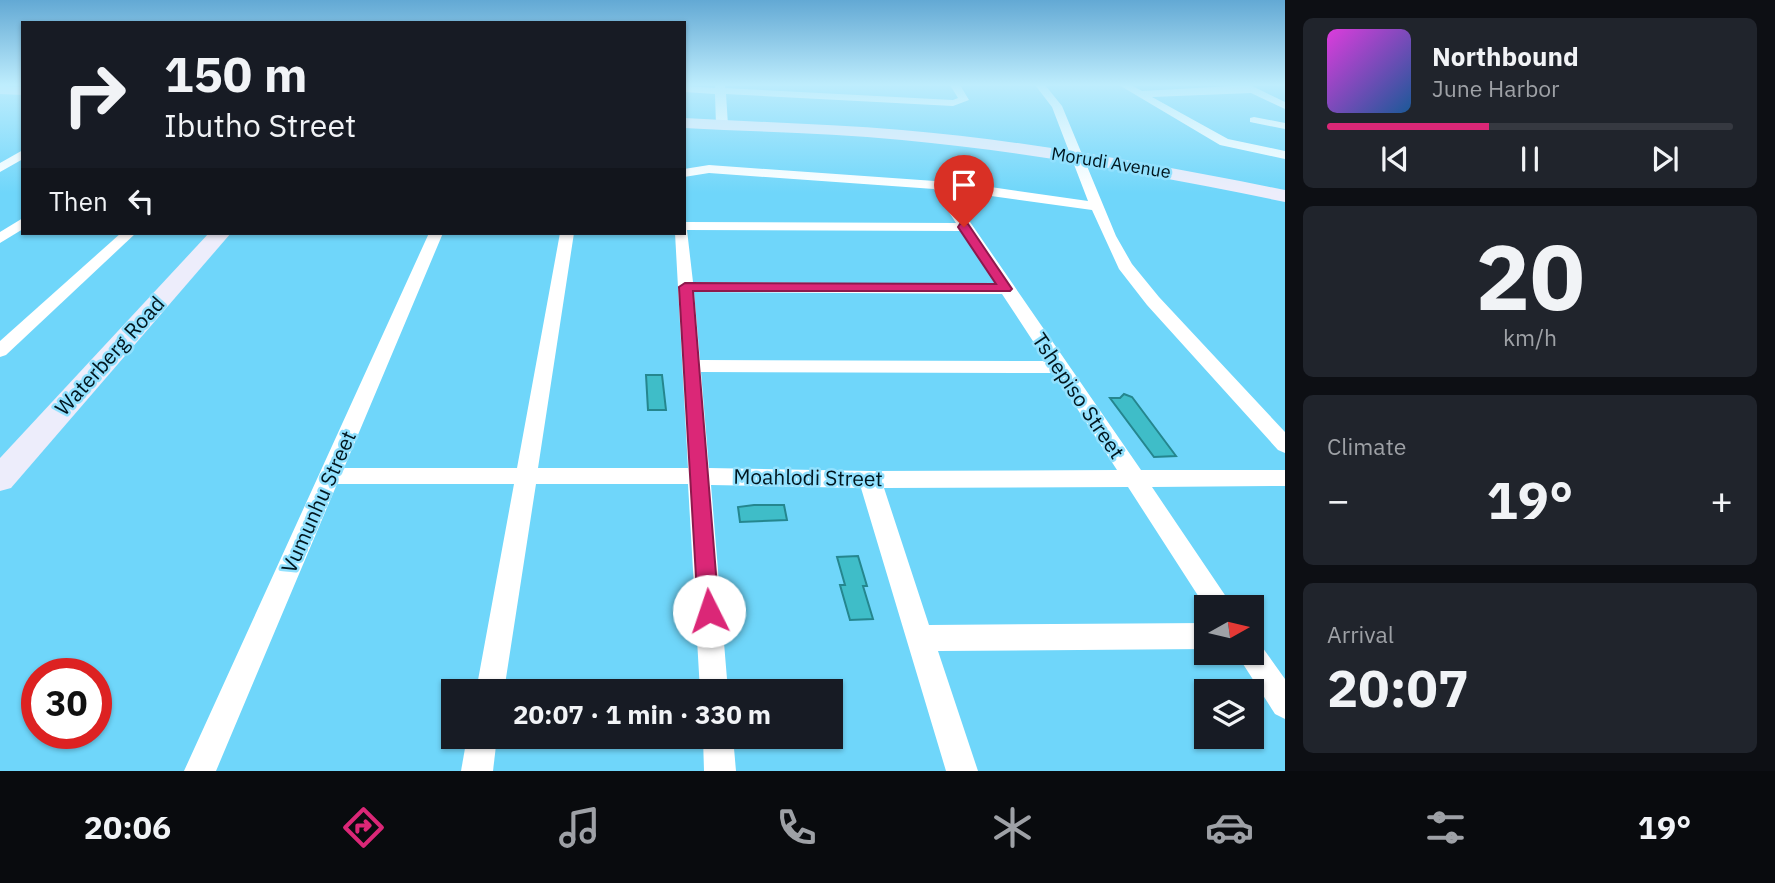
<!DOCTYPE html>
<html lang="en">
<head>
<meta charset="utf-8">
<style>
	body { margin:0; font-family:"IBM Plex Sans",sans-serif; background:#20242c; color:#f1f3f6; height:100vh; display:flex; flex-direction:column; font-size:26px; white-space:nowrap }
	* { box-sizing:border-box; margin:0 }
	p { font-size:23px; color:#9ea1a6 }
	.icon { flex:none; width:38px; height:38px; fill:none; stroke:currentColor; stroke-width:2; stroke-linecap:round; stroke-linejoin:round }
	.map { position:relative; flex:1; overflow:hidden }
	.panel { display:flex; flex-direction:column; gap:18px; padding:18px; background:#0d0f14; width:490px }
	.panel>* { flex:none }
	.banner { position:absolute; left:21px; top:21px; width:665px; height:214px; border-radius:0px; box-shadow:0 2px 5px #0004; background:#171b24; color:#f1f3f6; overflow:hidden }
	.needle { width:46px; rotate:82deg }
	.tools { position:absolute; left:1194px; top:595px; display:grid; gap:14px }
	.tools a { display:grid; place-items:center; width:70px; height:70px; border-radius:0px; background:#171b24; box-shadow:0 2px 5px #0004; font-size:35px }
	.speed { position:absolute; left:21px; top:658px; display:flex; gap:14px; font-size:35px; font-weight:700; text-align:center }
	.speed>* { display:grid; place-content:center; width:91px; height:91px; border-radius:50%; background:#171b24; box-shadow:0 2px 5px #0004; line-height:1 }
	.speed .limit { border:10px solid #d22; background:#fff; color:#111 }
	.pin { position:absolute; display:grid; place-items:center; width:60px; height:60px; color:#fff; margin:-72px -30px; border-radius:50% 50% 50% 0; rotate:-45deg; box-shadow:0 0 7px #0007 }
	.pin .icon { rotate:45deg }
	.me { position:absolute; width:77px; margin:-38px; rotate:356deg; stroke-linejoin:round; filter:drop-shadow(0 0 5px #0008) }
	.turn { display:flex; align-items:center; gap:24px; height:147px; padding:0 28px; font-size:32px }
	.turn .icon { width:91px; height:91px; stroke-width:2.5 }
	.turn b { display:block; font-size:49px; line-height:60px }
	.then { display:flex; align-items:center; height:66px; padding:0 28px; background:#0003; gap:14px; font-size:26px }
	.big { font-size:52px; font-weight:700; line-height:1.1 }
	.panel .tile { flex:1; display:flex; flex-direction:column; justify-content:center; gap:10px; min-width:0; padding:0 24px; border-radius:10px; background:#20242c }
	.panel .dial { align-items:center; gap:0 }
	.dial b { font-size:91px; line-height:1 }
	.song { display:flex; align-items:center; gap:21px }
	.cover { width:84px; height:84px; border-radius:10px; background:linear-gradient(135deg,hsl(300 70% 55%),hsl(210 70% 35%)) }
	.played { height:7px; border-radius:4px; background:linear-gradient(90deg,#db2777 40%,#363941 40%) }
	.keys { display:flex; justify-content:space-around; direction:ltr }
	.heat { display:flex; justify-content:space-between; align-items:center; font-size:38px; direction:ltr }
	.trip { position:absolute; left:441px; top:679px; width:402px; height:70px; border-radius:0px; background:#171b24; box-shadow:0 2px 5px #0004; font-weight:700; line-height:70px; text-align:center }
	.tab-bar { display:flex; height:112px; justify-content:space-around; align-items:center; background:#090b0e; color:#9ea1a6 }
	.tab-bar .icon { width:49px; height:49px }
	.tab-bar .current { color:#db2777 }
	.tab-bar b { font-size:32px; color:#f1f3f6 }
	main { display:flex; flex:1; min-height:0 }
	.map>svg:first-child { display:block }
	.building { fill:#3fbdc8; stroke:#25868e; stroke-width:2 }
	.lines { fill:none; stroke-linecap:round; stroke-linejoin:round }
	.street { fill:#fff; fill-rule:evenodd }
	.secondary { fill:#ededfb; fill-rule:evenodd }
	.route { fill:#db2777; stroke:#8e194d; stroke-width:2 }
	.labels { text-anchor:middle; stroke-width:5; stroke-linejoin:round; paint-order:stroke }
	.far-street-label { font-size:18px; fill:#01161e; stroke:#92e1fe }
	.street-label { font-size:21px; fill:#01161e; stroke:#92e1fe }
</style>
</head>
<body>
<main>
<div class="map">
<svg width="1285" height="771" viewBox="0 0 1285 771">
	<rect width="100%" height="100%" fill="#6fd6fa"/>
	<!-- building -->
	<g class="building">
		<path d="M646,375h16l4,35h-18z"/>
		<path d="M1124,394l8,3 44,59 -22,1 -44,-59h10z"/>
		<path d="M754,505h30l3,15 -47,2 -2,-15z"/>
		<path d="M858,556l9,30h-4l10,33 -23,1 -10,-35h5l-8,-28z"/>
	</g>
	<g class="lines">
		<!-- street -->
		<g class="street">
			<path d="M715,85h10v3l228,12 5,-2 -8,-13h10l9,15 -16,6 -227,-12 2,31 -6,3 -6,-3 -1,-31 -31,-2v-6l31,2z"/>
			<path d="M1035,85h10l17,21 54,130 16,28 27,33 126,135v21l-7,-3 -131,-145 -28,-36 -27,-59 -144,-20 193,280h144v16l-133,1 81,120 -27,1 -78,-121 -244,1 45,137 277,-2v26l-268,2 40,120h-32l-85,-283 -150,-3 17,206h-28l-12,-207h-152l-32,207h-28l38,-207h-177l-121,287h-32l245,-538h14l-99,235h173l43,-235h14l-36,235h150l-13,-235h9v-11l272,1 -22,-34 -225,-16 -25,4v-8l25,-4 254,18 125,18 -36,-94zM687,230l275,1 34,53 -303,-2zM694,292l308,2 44,67 -346,-1zM701,372l353,1 63,97 -247,1 -161,-3z"/>
			<path d="M1119,85h12l11,6 108,-6 35,17v7l-34,-16 -99,4 76,42 57,12v8l-65,-14z"/>
			<path d="M1254,117l31,6v6l-35,-7v-4z"/>
			<path d="M23,150v9l-23,13v-9z"/>
			<path d="M23,218v11l-23,14v-11z"/>
			<path d="M121,233h15l-130,122 -6,2v-16z"/>
			<path d="M1251,640l9,4 25,35v40l-10,-5 -39,-61h15z"/>
			<path d="M467,737h30l-4,34h-32z"/>
			<path d="M703,737h30l3,34h-32z"/>
		</g>
		<!-- secondary -->
		<g class="secondary">
			<path d="M0,86l23,1v8l-23,-1z"/>
			<path d="M684,118c73,4 146,6 218,12 129,11 256,35 383,60v12c-127,-26 -254,-50 -383,-62 -72,-7 -145,-8 -218,-12z"/>
			<path d="M209,233h22l-220,255 -11,3v-33z"/>
		</g>
	</g>
	<!-- sky -->
	<linearGradient id="sky" x2="0" y2="1"><stop stop-color="#63a9d4"/><stop offset="0.44" stop-color="#beedfd"/><stop offset="1" stop-color="#beedfd" stop-opacity="0"/></linearGradient>
	<rect width="1285" height="193" fill="url(#sky)"/>
	<!-- route -->
	<path class="route" d="M960,224h8l44,65 -2,2h-317l26,320 -3,7 -7,2 -8,-2 -3,-7 -19,-324 6,-4 311,1 -38,-57z"/>
	<g class="labels">
		<!-- far-street labels -->
		<g class="far-street-label">
			<text transform="translate(1111 163) rotate(9)" y="6">Morudi Avenue</text>
		</g>
		<!-- street labels -->
		<g class="street-label">
			<text transform="translate(110 356) rotate(-48)" y="7">Waterberg Road</text>
			<text transform="translate(1078 396) rotate(56)" y="7">Tshepiso Street</text>
			<text transform="translate(808 478) rotate(1)" y="7">Moahlodi Street</text>
			<text transform="translate(319 502) rotate(-66)" y="7">Vumunhu Street</text>
		</g>
	</g>
</svg>
<div class="tools">
<a><svg class="needle" viewBox="-14 -14 28 28"><path d="M0-13l5 13h-10z" fill="#e53935"/><path d="M0 13l5-13h-10z" fill="#9ea1a6"/></svg></a>
<a><svg class="icon" aria-label="layers" viewBox="0 0 24 24"><path d="M12 4l9 5-9 5-9-5zM3 14l9 5 9-5"/></svg></a>
</div>
<div class="speed"><div class="limit">30</div></div>
<div class="pin" style="left:964px;top:227px;background:#d93025"><svg class="icon" aria-label="arrive" viewBox="0 0 24 24"><path d="M6 21V4h12l-3 4 3 4H6"/></svg></div>
<svg class="me" style="left:709px;top:611px" viewBox="-20 -20 40 40"><circle r="19" fill="#fff"/><path d="M0-13L10 11 0 6-10 11z" fill="#db2777"/></svg>
<div class="trip">20:07 · 1 min · 330 m</div>
<div class="banner">
<div class="turn"><svg class="icon" aria-label="right" viewBox="0 0 24 24"><path d="M7 20v-9h11M14 6l5 5-5 5"/></svg><div><b>150 m</b>Ibutho Street</div></div>
<div class="then">Then<svg class="icon" aria-label="left" viewBox="0 0 24 24"><path d="M17 20v-9H6M10 6l-5 5 5 5"/></svg></div>
</div>
</div>
<section class="panel">
<div class="tile">
<div class="song"><i class="cover"></i><div><b>Northbound</b><p>June Harbor</p></div></div>
<div class="played"></div>
<div class="keys"><svg class="icon" aria-label="previous" viewBox="0 0 24 24"><path d="M18 5L8 12l10 7zM5 5v14"/></svg><svg class="icon" aria-label="pause" viewBox="0 0 24 24"><path d="M8 5v14M16 5v14"/></svg><svg class="icon" aria-label="next" viewBox="0 0 24 24"><path d="M6 5l10 7-10 7zM19 5v14"/></svg></div>
</div>
<div class="tile dial"><b>20</b><p>km/h</p></div>
<div class="tile"><p>Climate</p>
<div class="heat"><a>−</a><b class="big">19°</b><a>+</a></div>
</div>
<div class="tile"><p>Arrival</p><b class="big">20:07</b></div>
</section>
</main>
<nav class="tab-bar">
<b>20:06</b>
<svg class="icon current" aria-label="directions" viewBox="0 0 24 24"><path d="M12 3l9 9-9 9-9-9zM9 14v-3h6M13 9l2 2-2 2"/></svg>
<svg class="icon" aria-label="music" viewBox="0 0 24 24"><path d="M9 18V5l10-2v13"/><circle cx="6" cy="18" r="3"/><circle cx="16" cy="16" r="3"/></svg>
<svg class="icon" aria-label="phone" viewBox="0 0 24 24"><path d="M5 4h4l2 5-3 2q2 4 5 5l2-3 5 2v4C11 20 4 13 5 4z"/></svg>
<svg class="icon" aria-label="climate" viewBox="0 0 24 24"><path d="M12 3v18M4 7l16 10M4 17L20 7"/></svg>
<svg class="icon" aria-label="car" viewBox="0 0 24 24"><path d="M5 17H2v-5l4-1 3-4h7l3 4 3 1v5h-3M9 17h6M6 11h13"/><circle cx="7" cy="17" r="2"/><circle cx="17" cy="17" r="2"/></svg>
<svg class="icon" aria-label="filters" viewBox="0 0 24 24"><path d="M4 7h16M4 17h16"/><circle cx="9" cy="7" r="2"/><circle cx="15" cy="17" r="2"/></svg>
<b>19°</b>
</nav>
</body>
</html>
